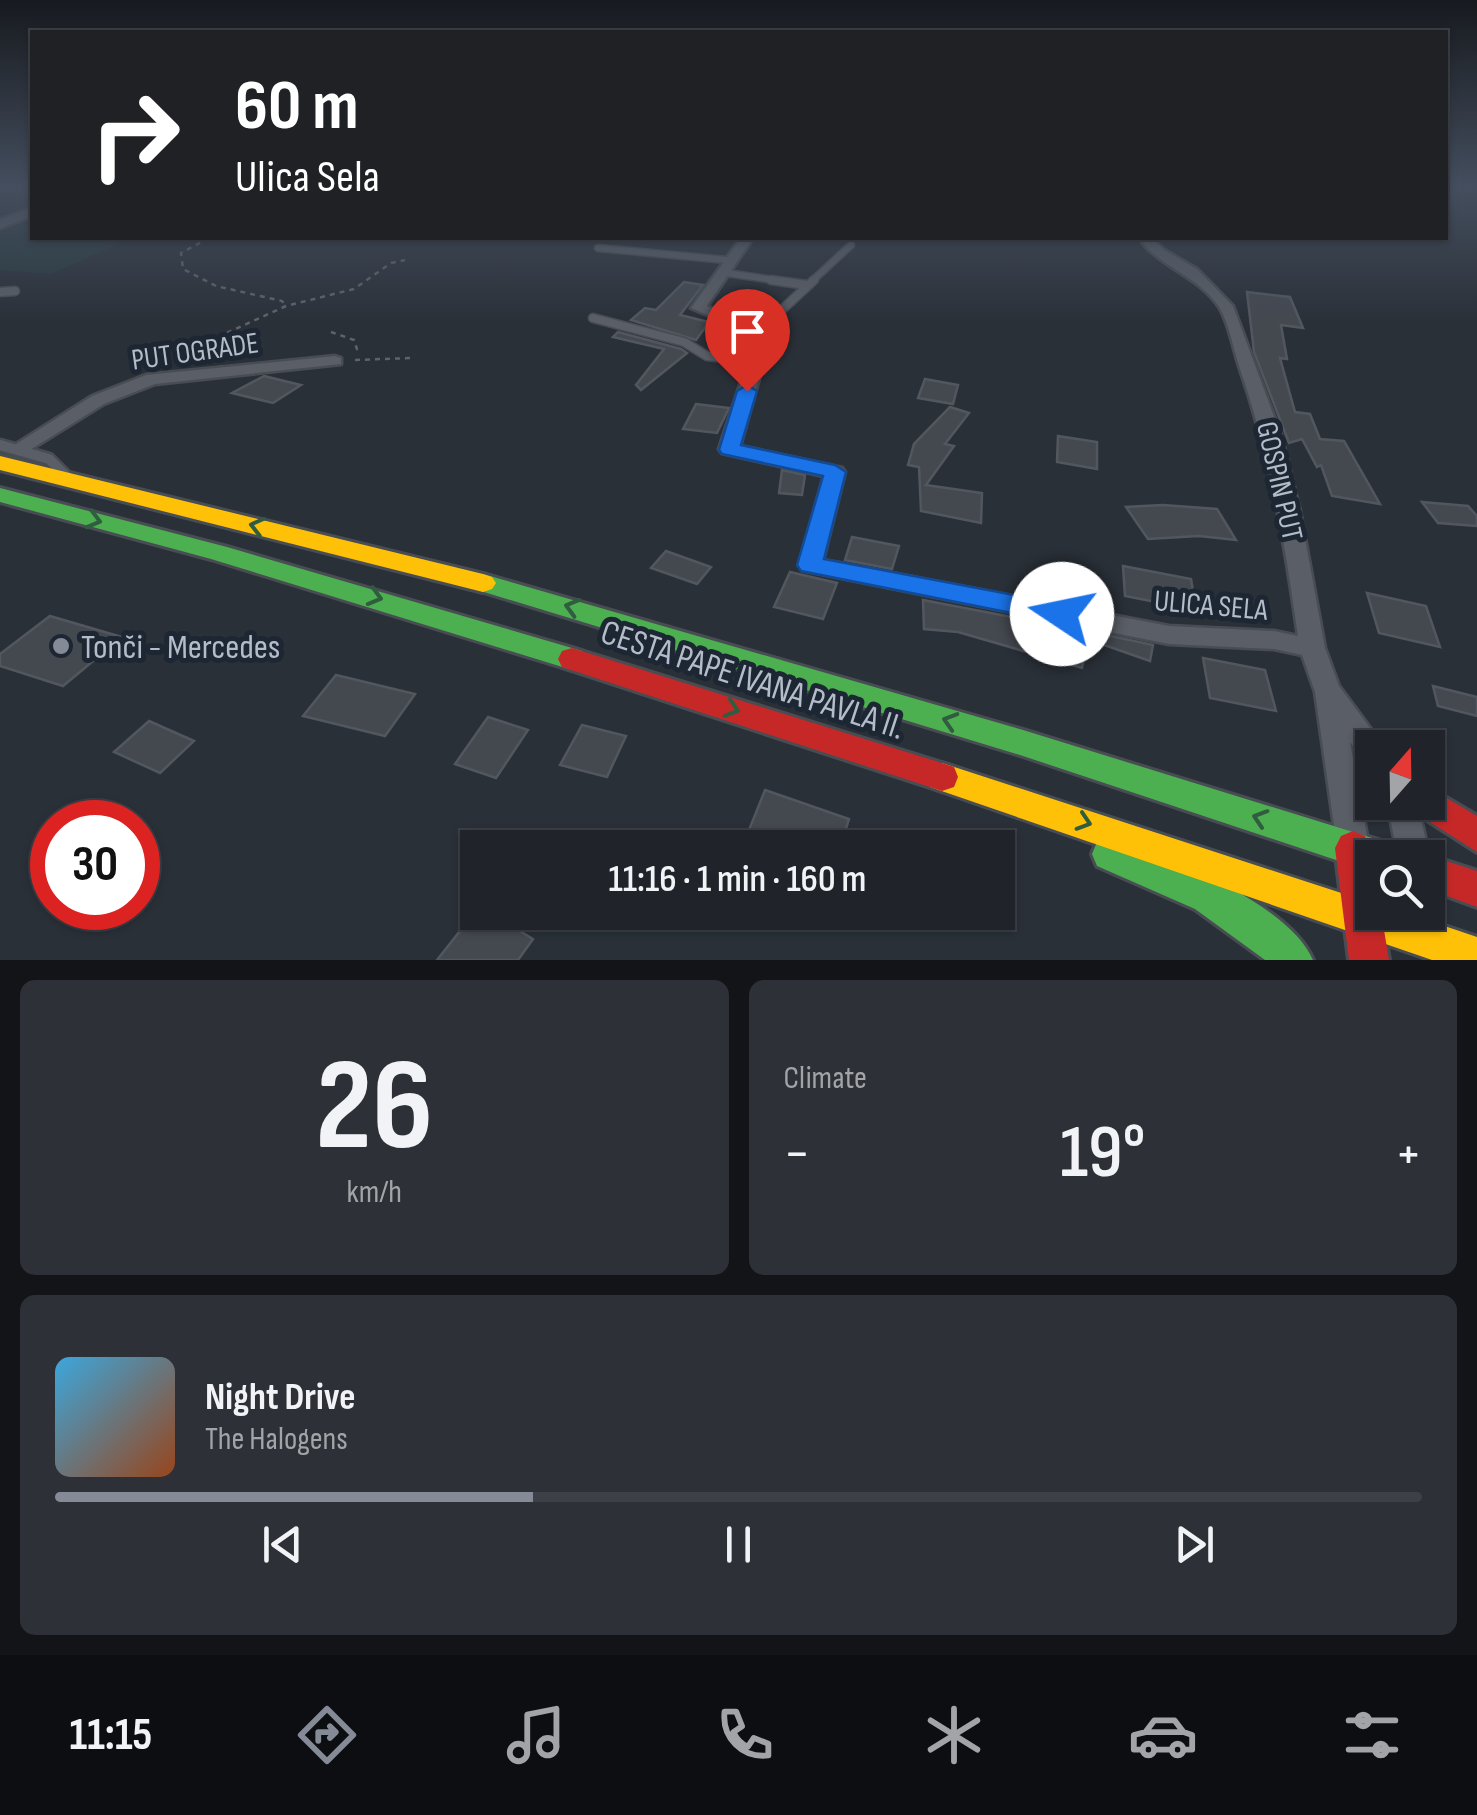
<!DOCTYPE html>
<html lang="en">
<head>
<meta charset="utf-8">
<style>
	body { margin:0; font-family:"Sofia Sans Condensed",sans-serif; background:#2d3036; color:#f1f3f6; height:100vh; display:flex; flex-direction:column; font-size:38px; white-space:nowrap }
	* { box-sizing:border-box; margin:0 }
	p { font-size:32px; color:#a2a4a8 }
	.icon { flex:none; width:55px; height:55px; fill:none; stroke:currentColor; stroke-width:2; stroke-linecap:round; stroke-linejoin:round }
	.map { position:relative; height:960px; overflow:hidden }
	.side { display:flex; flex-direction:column; gap:20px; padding:20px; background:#121417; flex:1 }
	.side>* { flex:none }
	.top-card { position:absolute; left:30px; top:30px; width:1418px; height:210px; border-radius:0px; box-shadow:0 2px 8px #0004,0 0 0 2px #3d4147; background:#202124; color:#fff; overflow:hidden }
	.needle { width:65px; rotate:20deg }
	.controls { position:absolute; left:1355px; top:730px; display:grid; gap:20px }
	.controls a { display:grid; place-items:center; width:90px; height:90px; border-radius:0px; background:#20242a; box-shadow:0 2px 8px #0004,0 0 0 2px #3d4147; font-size:50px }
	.speed { position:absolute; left:30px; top:800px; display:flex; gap:20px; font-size:50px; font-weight:700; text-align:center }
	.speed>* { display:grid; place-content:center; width:130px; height:130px; border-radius:50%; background:#20242a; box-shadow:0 2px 8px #0004,0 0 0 2px #3d4147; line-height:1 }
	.speed .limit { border:15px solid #d22; background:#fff; color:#111 }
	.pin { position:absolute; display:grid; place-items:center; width:85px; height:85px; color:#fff; margin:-102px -42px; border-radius:50% 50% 50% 0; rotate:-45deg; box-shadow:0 0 10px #0007 }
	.pin .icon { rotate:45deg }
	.me { position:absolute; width:110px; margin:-55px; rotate:281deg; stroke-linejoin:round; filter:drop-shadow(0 0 8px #0008) }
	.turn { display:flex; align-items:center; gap:35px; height:210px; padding:0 40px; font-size:45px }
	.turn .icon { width:130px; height:130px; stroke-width:2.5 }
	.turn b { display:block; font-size:70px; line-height:85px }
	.big { font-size:75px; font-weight:600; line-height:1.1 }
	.side .widget { flex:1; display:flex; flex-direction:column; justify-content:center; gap:15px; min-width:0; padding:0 35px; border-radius:15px; background:#2d3036 }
	.side .dial { align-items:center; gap:0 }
	.dial b { font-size:130px; line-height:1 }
	.song { display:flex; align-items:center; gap:30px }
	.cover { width:120px; height:120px; border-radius:15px; background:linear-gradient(135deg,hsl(200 70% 55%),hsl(20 70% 35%)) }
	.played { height:10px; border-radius:5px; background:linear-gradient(90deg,#848b96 35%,#3d4147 35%) }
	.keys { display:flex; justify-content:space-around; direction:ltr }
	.heat { display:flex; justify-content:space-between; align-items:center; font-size:55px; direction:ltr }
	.side .tiles { flex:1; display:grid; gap:20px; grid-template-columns:1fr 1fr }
	.widget:last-child { grid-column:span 2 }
	.trip { position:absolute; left:460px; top:830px; width:555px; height:100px; border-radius:0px; background:#20242a; box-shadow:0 2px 8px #0004,0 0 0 2px #3d4147; font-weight:600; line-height:100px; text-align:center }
	.menu { display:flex; height:160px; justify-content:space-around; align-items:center; background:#0d0e11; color:#a2a4a8 }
	.menu .icon { width:70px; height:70px }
	.menu .active { color:#848b96 }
	.menu b { font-size:45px; color:#f1f3f6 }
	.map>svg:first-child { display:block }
	.green { fill:#273a3e }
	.building { fill:#444950; stroke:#52575f; stroke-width:2.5 }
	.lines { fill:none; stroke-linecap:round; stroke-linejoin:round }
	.lane-far2-casing { stroke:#484c53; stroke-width:9 }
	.lane-far1-casing { stroke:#484c53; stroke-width:11 }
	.lane-casing { stroke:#484c53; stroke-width:15 }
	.street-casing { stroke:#484c53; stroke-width:5 }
	.fast-casing { stroke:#484c53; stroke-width:6 }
	.slow-casing { stroke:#484c53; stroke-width:6 }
	.jam-casing { stroke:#484c53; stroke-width:6 }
	.path { stroke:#5d636a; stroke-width:2.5; stroke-dasharray:5 5; stroke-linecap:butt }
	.lane-far2 { stroke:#5a5e66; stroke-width:6 }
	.lane-far1 { stroke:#5a5e66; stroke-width:8 }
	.lane { stroke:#5a5e66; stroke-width:10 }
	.street { fill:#5a5e66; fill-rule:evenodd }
	.fast { fill:#4caf50; fill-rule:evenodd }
	.slow { fill:#ffc107; fill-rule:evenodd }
	.jam { fill:#c62828; fill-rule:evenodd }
	.oneway { stroke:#305d3f }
	.route { fill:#1a73e8; stroke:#114b97; stroke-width:2.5 }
	.poi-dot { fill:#848b96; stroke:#1d2633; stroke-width:4 }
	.labels { text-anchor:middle; stroke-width:10; stroke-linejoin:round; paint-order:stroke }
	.street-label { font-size:30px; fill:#b4bcc9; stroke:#1d2633 }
	.near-poi-label { font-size:35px; fill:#b4bcc9; stroke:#1d2633; text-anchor:start }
	.near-street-label { font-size:35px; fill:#b4bcc9; stroke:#1d2633 }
</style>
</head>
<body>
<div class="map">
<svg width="1477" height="960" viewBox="0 0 1477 960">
	<rect width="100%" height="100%" fill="#2a3038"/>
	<!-- green -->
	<path class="green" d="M32,218v20h100l-81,36 -51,-4v-42z"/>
	<!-- building -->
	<g class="building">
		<path d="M684,282l19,3 -23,30 29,7 -13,18 -65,-20 14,-12 11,2z"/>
		<path d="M1247,292l43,5 13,31 -22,-3 6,34 -7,-1 15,54 15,2 10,25 24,2 36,63 -48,-8 -11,-31 -4,2 -15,-28 -13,4 -35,-91z"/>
		<path d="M618,332l63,17 6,4 -46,37 -5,-5 28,-36 -51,-12z"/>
		<path d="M264,376l37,9 -28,18 -41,-10z"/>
		<path d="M925,379l33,6 -5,19 -35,-6z"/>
		<path d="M696,404l33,4 -12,25 -34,-4z"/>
		<path d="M950,407l19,6 -24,31 9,2 -28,39 56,8 -1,30 -60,-12 -2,-44 -11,-2 6,-21z"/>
		<path d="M1058,436l39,6v27l-40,-7z"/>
		<path d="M782,470l23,5 -3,20 -23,-2z"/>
		<path d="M1422,502l46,4 9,10v10l-39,-3z"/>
		<path d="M1163,505l54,4 19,31 -37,-4 -51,3 -22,-32z"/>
		<path d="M852,537l47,9 -7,23 -47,-9z"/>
		<path d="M666,551l45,16 -14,17 -46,-16z"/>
		<path d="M1123,566l68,13 5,31 -71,-14z"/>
		<path d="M790,572l47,11 -14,36 -49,-12z"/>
		<path d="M1367,593l59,13 14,41 -61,-14z"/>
		<path d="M923,600l166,32 -7,36 -124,-36 -34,-3z"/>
		<path d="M50,616l72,21 -59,49 -63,-20v-12z"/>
		<path d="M1106,635l47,10 -3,16 -46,-16z"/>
		<path d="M1203,658l62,12 11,41 -66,-13z"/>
		<path d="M336,675l79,19 -30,42 -82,-20z"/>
		<path d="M1433,686l44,11v19l-39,-10z"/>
		<path d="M488,717l40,13 -32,48 -41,-14z"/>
		<path d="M149,721l45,20 -34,32 -46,-21z"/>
		<path d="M582,725l44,11 -19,41 -47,-12z"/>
		<path d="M765,790l84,29 -9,29h-75l-20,-8z"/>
		<path d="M478,908v4h11l44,27 -15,21h-81z"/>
	</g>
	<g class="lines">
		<defs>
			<g id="lane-far2">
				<path d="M598,248l129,12"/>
				<path d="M720,272l68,10"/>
				<path d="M811,282l40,-37"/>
			</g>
			<g id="lane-far1">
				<path d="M771,280l36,5"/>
				<path d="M0,292l15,-1"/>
				<path d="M593,318l91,24 23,14 49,5"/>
				<path d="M759,331l55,-51"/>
			</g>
			<path id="lane" d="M0,445l49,14 20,20"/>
			<g id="street">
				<path d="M32,208v8l-32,12v-8z"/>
				<path d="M741,238h12l-46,68 60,25 -3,30 -24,85 102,22 3,4 -22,88 346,66 105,5 24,5c-14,-97 -27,-177 -59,-270 -6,-18 -10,-43 -20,-59 -20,-31 -60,-40 -80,-69h13l12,12 33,19 36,37 48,129 19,76 25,137 14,38 46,62h-13v14l-10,-3 -12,-17 19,105 -5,10 -11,5 -11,-5 -5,-10 -22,-155 -13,-37 -28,-6 -105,-5 -367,-74 -3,-5 25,-89 -102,-23 -3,-4 29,-88 3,-28 -60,-25z"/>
				<path d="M335,356l6,2v6l-186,20 -51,20 -79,49 -7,2 -10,-6 84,-53 54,-21z"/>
				<path d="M1387,802h30l13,56 -2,5v-5h-30z"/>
			</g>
			<g id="fast">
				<path d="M0,488l227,59 345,101 10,3 4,8 -4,8 -10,3 -361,-111 -211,-57z"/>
				<path d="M483,574l540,156 359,111 13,5 5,12h-28v14l-349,-116 -549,-167 -4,-6 4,-6z"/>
				<path d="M1110,837c57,20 178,65 203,123h-48l-70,-51 -98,-43 -5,-12 5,-12z"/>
			</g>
			<g id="slow">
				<path d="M0,456l483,118 9,3 4,6 -4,6 -9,3 -483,-122z"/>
				<path d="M942,763l430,140v9h31l74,25v23h-45l-502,-173 -4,-10 4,-10z"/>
			</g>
			<g id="jam">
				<path d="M572,648l370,115 12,4 4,10 -4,10 -12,4 -380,-124 -4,-8 4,-8z"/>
				<path d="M1428,787l49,29v36l-61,-39 -5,-11h17z"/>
				<path d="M1353,831l12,5 7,24v52h9l8,48h-40l-14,-112 6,-12z"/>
				<path d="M1428,855l49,16v36l-49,-18v-31h-7z"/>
			</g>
		</defs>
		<!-- lane-far2 casing -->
		<use href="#lane-far2" class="lane-far2-casing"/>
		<!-- lane-far1 casing -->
		<use href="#lane-far1" class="lane-far1-casing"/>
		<!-- lane casing -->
		<use href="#lane" class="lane-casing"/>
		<!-- street casing -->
		<use href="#street" class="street-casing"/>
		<!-- fast casing -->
		<use href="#fast" class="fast-casing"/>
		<!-- slow casing -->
		<use href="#slow" class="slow-casing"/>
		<!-- jam casing -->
		<use href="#jam" class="jam-casing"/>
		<!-- path -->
		<g class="path">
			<path d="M209,238l-28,15 2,16 33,17 66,15 4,5"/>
			<path d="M331,332l23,8 3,9 -5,3"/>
			<path d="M184,358l25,-17 77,-35 68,-17 37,-26 14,-3"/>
			<path d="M355,360l56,-2"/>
		</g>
		<!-- lane-far2 -->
		<use href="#lane-far2" class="lane-far2"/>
		<!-- lane-far1 -->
		<use href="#lane-far1" class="lane-far1"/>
		<!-- lane -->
		<use href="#lane" class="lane"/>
		<!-- street -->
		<use href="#street" class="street"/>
		<!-- fast -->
		<use href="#fast" class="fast"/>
		<!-- slow -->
		<use href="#slow" class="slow"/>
		<!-- jam -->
		<use href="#jam" class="jam"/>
	</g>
	<!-- one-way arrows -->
	<defs><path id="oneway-chevron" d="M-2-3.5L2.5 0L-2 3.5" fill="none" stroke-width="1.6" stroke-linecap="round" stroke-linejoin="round" transform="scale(2.5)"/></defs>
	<g class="oneway">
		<use href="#oneway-chevron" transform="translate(94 520) rotate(15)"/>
		<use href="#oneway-chevron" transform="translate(257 526) rotate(-166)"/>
		<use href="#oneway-chevron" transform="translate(375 597) rotate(16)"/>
		<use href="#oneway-chevron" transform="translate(572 607) rotate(-164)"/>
		<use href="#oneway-chevron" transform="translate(732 709) rotate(18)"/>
		<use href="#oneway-chevron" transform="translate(950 721) rotate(-163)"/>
		<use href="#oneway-chevron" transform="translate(1260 818) rotate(-162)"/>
		<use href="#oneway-chevron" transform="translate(1084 822) rotate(18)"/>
	</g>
	<!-- sky -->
	<linearGradient id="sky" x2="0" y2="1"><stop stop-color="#171a1f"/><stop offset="0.58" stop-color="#444e5e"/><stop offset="1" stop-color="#444e5e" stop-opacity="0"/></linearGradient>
	<rect width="1477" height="323" fill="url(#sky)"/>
	<!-- route -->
	<path class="route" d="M747,385l10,6 -16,54 94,20 11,7 -22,87 238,45 9,2 4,8 -4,7 -9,2 -261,-52 -4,-6 26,-89 -101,-22 -3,-4 18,-59z"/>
	<!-- markers -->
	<circle class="poi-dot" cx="61" cy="646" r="10"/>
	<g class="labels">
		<!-- street labels -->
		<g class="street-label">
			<text transform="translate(195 351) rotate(-8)" y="10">PUT OGRADE</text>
			<text transform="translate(1280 481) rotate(77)" y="10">GOSPIN PUT</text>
			<text transform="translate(1211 605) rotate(5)" y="10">ULICA SELA</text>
		</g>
		<!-- near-poi labels -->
		<g class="near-poi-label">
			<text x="81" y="658">Tonči - Mercedes</text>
		</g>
		<!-- near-street labels -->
		<g class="near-street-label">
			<text transform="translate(753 679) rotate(18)" y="12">CESTA PAPE IVANA PAVLA II.</text>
		</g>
	</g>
</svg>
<div class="controls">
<a><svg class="needle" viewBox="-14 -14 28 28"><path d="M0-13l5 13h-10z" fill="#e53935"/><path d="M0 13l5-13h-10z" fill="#a2a4a8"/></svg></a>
<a><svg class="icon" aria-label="search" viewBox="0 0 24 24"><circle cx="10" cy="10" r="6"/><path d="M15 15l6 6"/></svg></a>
</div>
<div class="speed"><div class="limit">30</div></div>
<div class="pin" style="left:747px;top:391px;background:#d93025"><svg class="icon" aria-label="arrive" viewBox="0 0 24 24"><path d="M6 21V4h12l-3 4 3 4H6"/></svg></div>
<svg class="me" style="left:1062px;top:614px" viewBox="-20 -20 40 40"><circle r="19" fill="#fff"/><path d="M0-13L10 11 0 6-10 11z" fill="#1a73e8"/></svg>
<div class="trip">11:16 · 1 min · 160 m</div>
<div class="top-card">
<div class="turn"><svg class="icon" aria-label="right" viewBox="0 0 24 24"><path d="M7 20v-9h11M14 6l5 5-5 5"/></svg><div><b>60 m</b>Ulica Sela</div></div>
</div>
</div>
<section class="side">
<div class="tiles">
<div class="widget dial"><b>26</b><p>km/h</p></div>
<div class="widget"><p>Climate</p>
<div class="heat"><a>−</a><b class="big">19°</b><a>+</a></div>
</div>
<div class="widget">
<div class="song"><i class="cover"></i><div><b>Night Drive</b><p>The Halogens</p></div></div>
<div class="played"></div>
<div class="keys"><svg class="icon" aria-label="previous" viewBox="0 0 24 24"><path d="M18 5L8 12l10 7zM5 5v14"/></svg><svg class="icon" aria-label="pause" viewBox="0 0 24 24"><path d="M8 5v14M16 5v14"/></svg><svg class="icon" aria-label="next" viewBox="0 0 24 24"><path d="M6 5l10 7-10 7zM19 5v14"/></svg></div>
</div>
</div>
</section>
<nav class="menu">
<b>11:15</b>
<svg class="icon active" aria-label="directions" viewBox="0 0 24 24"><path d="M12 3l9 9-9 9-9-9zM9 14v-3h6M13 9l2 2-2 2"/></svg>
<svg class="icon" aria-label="music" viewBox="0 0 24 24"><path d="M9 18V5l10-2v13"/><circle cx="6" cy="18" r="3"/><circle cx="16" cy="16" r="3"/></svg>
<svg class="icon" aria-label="phone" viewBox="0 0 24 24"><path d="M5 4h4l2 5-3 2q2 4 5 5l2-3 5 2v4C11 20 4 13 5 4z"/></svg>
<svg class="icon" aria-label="climate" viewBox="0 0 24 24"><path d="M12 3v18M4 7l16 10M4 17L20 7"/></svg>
<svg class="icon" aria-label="car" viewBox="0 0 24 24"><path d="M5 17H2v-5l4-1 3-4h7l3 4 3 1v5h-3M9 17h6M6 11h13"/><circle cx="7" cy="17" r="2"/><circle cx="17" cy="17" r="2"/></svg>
<svg class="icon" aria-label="filters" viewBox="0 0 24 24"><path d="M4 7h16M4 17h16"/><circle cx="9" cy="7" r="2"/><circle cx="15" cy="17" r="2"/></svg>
</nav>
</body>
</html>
